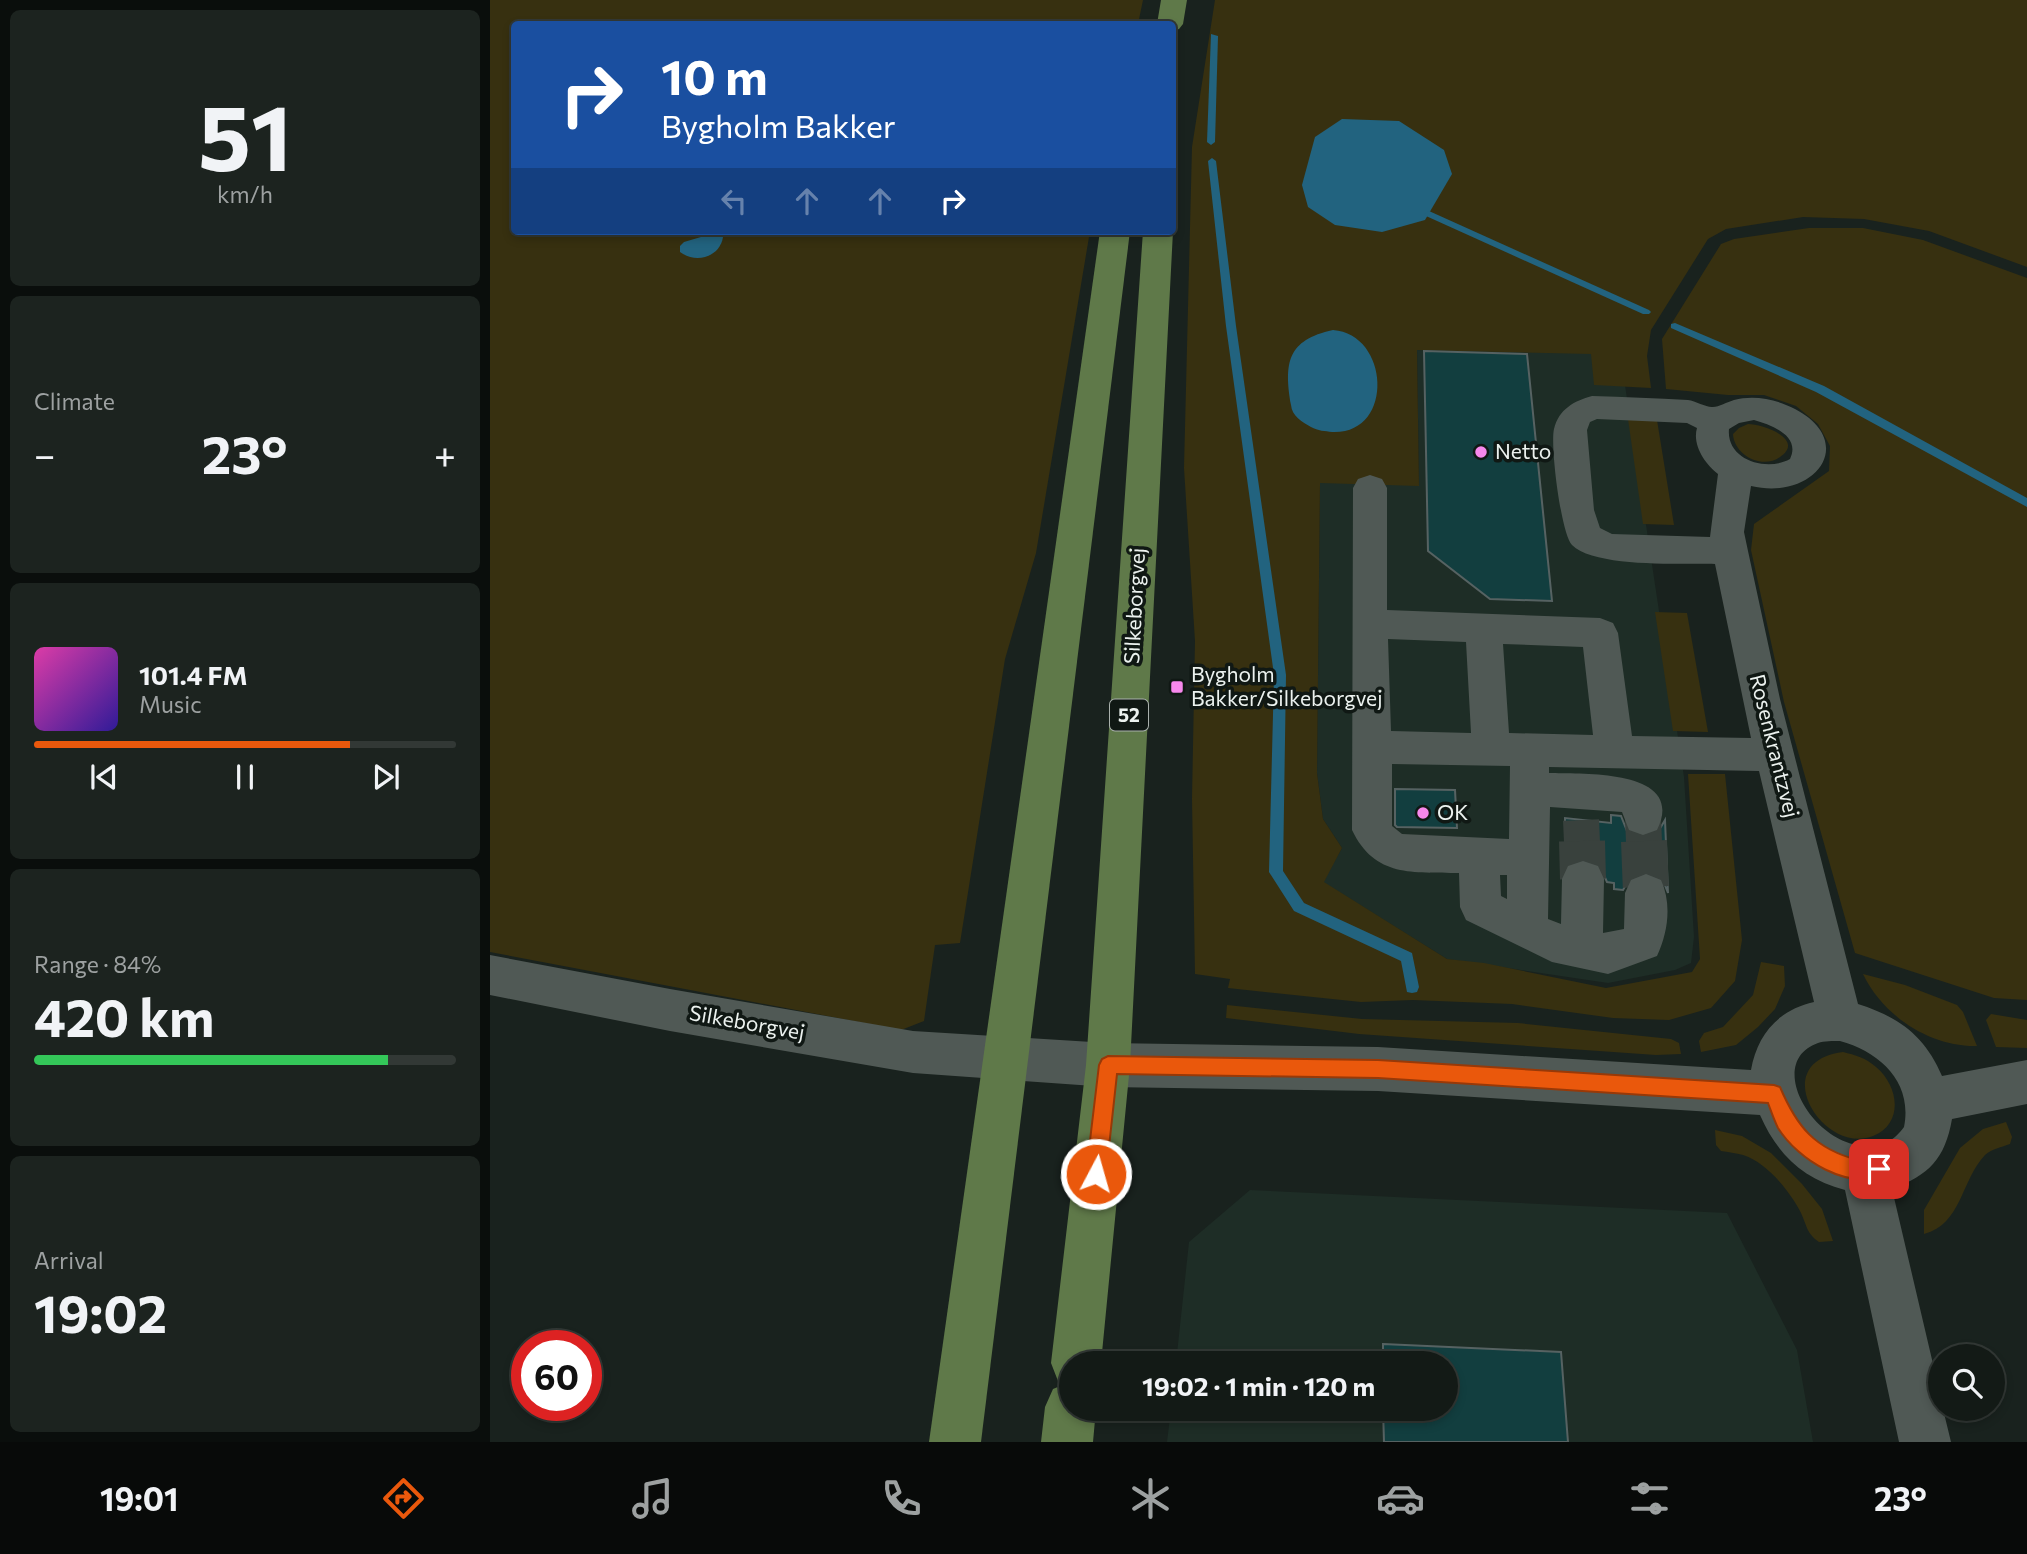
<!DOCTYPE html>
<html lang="en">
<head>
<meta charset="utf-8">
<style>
	body { margin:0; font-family:Commissioner,sans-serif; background:#1c231f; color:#f1f3f6; height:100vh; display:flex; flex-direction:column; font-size:26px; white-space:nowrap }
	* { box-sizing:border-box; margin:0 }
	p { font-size:23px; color:#9da1a1 }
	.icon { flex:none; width:38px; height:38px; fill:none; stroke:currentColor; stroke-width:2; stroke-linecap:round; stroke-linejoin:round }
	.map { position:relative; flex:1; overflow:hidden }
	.panel { display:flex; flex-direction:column; gap:10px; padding:10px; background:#0a0e0c; width:490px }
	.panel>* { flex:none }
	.hud { position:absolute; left:21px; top:21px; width:665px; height:214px; border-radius:7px; box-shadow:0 4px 10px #0003,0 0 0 2px #323835; background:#1a4fa0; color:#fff; overflow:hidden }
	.controls { position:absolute; left:1438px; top:1344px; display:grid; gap:14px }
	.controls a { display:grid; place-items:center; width:77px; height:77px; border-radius:50%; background:#131a16; box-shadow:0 4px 10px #0003,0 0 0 2px #323835; font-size:35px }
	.speed { position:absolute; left:21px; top:1330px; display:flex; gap:14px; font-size:35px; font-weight:700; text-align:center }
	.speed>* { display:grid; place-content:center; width:91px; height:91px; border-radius:50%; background:#131a16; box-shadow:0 4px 10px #0003,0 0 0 2px #323835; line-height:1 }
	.speed .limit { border:10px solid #d22; background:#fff; color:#111 }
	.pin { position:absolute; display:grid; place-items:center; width:60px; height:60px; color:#fff; margin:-30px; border-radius:14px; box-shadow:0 4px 10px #0006 }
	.me { position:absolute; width:77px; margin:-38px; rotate:6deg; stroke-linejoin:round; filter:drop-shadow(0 0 5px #0008) }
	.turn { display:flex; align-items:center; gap:24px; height:147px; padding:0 35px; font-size:32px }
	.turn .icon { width:91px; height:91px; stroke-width:2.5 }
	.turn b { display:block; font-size:49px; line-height:60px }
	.lanes { display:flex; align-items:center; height:66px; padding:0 35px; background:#0003; justify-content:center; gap:35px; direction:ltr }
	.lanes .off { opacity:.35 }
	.big { font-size:52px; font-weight:700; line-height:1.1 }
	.panel .tile { flex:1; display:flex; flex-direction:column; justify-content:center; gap:10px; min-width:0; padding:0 24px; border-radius:10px; background:#1c231f }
	.panel .dial { align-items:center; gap:0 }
	.dial b { font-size:91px; line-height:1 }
	.song { display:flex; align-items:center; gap:21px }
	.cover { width:84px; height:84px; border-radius:10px; background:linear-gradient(135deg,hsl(320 70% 55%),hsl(250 70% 35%)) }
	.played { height:7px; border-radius:4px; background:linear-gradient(90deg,#ea580c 75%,#323835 75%) }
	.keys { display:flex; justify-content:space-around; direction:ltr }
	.heat { display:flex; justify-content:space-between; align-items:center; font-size:38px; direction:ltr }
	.charge { height:10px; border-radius:5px; background:linear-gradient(90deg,#34c759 84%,#323835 0) }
	.trip { position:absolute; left:569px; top:1351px; width:399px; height:70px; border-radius:35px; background:#131a16; box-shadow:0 4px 10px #0003,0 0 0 2px #323835; font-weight:700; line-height:70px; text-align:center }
	.menu { display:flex; height:112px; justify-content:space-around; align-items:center; background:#080a09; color:#9da1a1 }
	.menu .icon { width:49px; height:49px }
	.menu .current { color:#ea580c }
	.menu b { font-size:32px; color:#f1f3f6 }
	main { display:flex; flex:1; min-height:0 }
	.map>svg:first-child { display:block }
	.built { fill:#1e2d26 }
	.green { fill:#373010 }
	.water { fill:#22637f }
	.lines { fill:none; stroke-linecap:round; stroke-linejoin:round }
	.stream { fill:#22637f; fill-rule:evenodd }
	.building { fill:#123e3f; stroke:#566262; stroke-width:2 }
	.minor-tunnel-far1 { stroke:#39413d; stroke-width:36; stroke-dasharray:36 18; stroke-linecap:butt }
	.minor-tunnel { stroke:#39413d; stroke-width:46; stroke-dasharray:46 23; stroke-linecap:butt }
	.minor { fill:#505955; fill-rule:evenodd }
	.major { fill:#5f7949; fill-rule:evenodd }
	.route { fill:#ea580c; stroke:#983908; stroke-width:2 }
	.poi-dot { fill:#f788ec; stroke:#101814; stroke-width:2.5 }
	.labels { text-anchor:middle; stroke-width:7; stroke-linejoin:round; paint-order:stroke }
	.shield { fill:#101814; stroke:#aab1ad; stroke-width:2 }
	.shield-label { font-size:19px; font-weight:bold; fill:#ecf2ef }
	.poi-label { font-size:21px; fill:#ecf2ef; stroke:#101814; text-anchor:start }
	.street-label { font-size:21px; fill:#ecf2ef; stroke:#101814 }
</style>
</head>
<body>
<main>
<section class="panel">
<div class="tile dial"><b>51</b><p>km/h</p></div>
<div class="tile"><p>Climate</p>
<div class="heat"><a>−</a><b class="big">23°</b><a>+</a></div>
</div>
<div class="tile">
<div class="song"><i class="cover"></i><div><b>101.4 FM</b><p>Music</p></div></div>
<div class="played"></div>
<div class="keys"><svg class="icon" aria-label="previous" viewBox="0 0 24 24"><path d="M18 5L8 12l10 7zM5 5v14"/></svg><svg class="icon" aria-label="pause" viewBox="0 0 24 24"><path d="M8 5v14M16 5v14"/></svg><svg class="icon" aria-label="next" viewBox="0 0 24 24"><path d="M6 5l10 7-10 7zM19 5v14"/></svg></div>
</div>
<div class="tile"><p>Range · 84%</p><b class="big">420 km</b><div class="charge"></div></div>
<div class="tile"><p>Arrival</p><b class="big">19:02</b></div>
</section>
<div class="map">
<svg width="1537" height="1442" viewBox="0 0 1537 1442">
	<rect width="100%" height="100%" fill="#19221e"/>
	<!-- built -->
	<g class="built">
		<path d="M927,350l203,2 64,425 10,160 -3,26 -16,7 -67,13 -161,-24 -124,-77 19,-34 -19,-29 -6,-46 3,-291 99,3z"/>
		<path d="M760,1190l477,23 70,137 16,92h-646l4,-33h275v-46h-270l13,-121z"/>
	</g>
	<!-- green -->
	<g class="green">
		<path d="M0,0h653l-5,24h-624v207h576l-54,322 -31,106 -45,284 -25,2 -11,76 -23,9 -411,-78z"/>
		<path d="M725,0h812v267l-98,-36 -65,-12 -61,-2 -77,12 -18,10 -57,91 -4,26 4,32 -57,-3 -3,-31 -174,-4 2,136 -99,-3 -3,290 6,46 19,29 -18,34 123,77 37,4 122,25 86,-16 8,-13 -12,-185h37l17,166 -7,41 -24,27 -42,12 -56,-2 -101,-14 -99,-4 -52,2 -133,-14 2,-9 -35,-5 -3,-175 3,-158 -11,-173 8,-321z"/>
		<path d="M1319,228h54l60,12 104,38v722l-33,-2 -139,-45 -71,-251 -33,-152 3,-26 75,-53 1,-25 -12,-22 -22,-18 -32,-11h-36l-62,-6 -4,-50 59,-95 13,-5z"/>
		<path d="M1138,419l29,1 17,105 -31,-1z"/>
		<path d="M1258,424c14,0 58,15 32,33 -18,13 -46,-2 -47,-23l6,-6z"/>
		<path d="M1165,612l32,1 21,119 -35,-1z"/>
		<path d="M1271,962l23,4 1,20 -10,23 -17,18 -22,18 -35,7 -2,-11 5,-8 19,-6 30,-32z"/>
		<path d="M1373,974l42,11 52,20 6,7 14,34c-47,1 -94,-30 -114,-72z"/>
		<path d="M737,1005l135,14 156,4 153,16 8,4 2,11 -25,1 -297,-21 -133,-16z"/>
		<path d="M1501,1014l36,6v28l-31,-1 -10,-27z"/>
		<path d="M1353,1052c12,3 23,6 33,15 23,19 28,57 -3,69 -50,20 -108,-74 -30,-84z"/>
		<path d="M1516,1122l6,15 -2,7c-8,3 -19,5 -25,11 -24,25 -23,69 -61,79v-24l36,-62 23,-19z"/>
		<path d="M1225,1130l27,6 29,17 31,31 20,25 11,32 -14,1c-13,-9 -12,-17 -19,-31 -11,-21 -34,-49 -57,-56 -7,-2 -15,-3 -22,-4l-5,-6z"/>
	</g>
	<!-- water -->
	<g class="water">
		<path d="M852,119l57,2 45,29 8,24 -27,46 -43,12 -47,-7 -27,-18 -6,-22 13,-48z"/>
		<path d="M221,234l12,3c-3,20 -27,27 -43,15v-6l4,-4z"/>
		<path d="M843,330c57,4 62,105 -1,102 -7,-1 -14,-1 -21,-5 -9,-5 -19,-11 -20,-22 -7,-42 -4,-65 42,-75z"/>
	</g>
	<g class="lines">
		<!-- stream -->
		<g class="stream">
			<path d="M721,34l7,2 -3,106 -4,3 -4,-3z"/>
			<path d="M722,158l4,3 20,165 50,349 -3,196 21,32 108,50 7,34 -2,5 -5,1 -5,-1 -6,-31 -107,-50 -25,-39 5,-197 -48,-349 -18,-165z"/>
			<path d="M939,211l220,99 2,2 -2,2h-6l-217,-98 -2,-2z"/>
			<path d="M1185,323l149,63 203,112v9l-211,-115 -145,-64v-4z"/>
		</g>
	</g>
	<!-- building -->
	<g class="building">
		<path d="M934,351l103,3 25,247 -62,-2 -62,-48z"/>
		<path d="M905,789l60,1 2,38 -60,-1 -2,-2z"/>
		<path d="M1121,815l10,1 6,15 15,6 16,-5 7,-12 3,73 -6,-15 -15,-6 -17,6 -7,12 -9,-1v-6l-7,-1 -8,-18 -17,-5 -17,7v-48l46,5z"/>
		<path d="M893,1344l178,8 7,90h-184l-1,-33h63v-46h-63z"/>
	</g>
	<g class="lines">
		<!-- minor-tunnel-far1 -->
		<g class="minor-tunnel-far1">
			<path d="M1153,818l1,24"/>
			<path d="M1091,820l1,22"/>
		</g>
		<!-- minor-tunnel -->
		<g class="minor-tunnel">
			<path d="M1092,841l1,38"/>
			<path d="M1154,841l2,52"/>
		</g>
		<!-- minor -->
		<path class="minor" d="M1102,396c32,1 64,2 96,4 8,1 19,8 25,7 6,0 14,-5 21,-7 20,-5 42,-1 61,9 63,33 21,92 -44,77l-7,46 4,19 32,148 78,305c41,13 67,32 84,72l85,-16v44l-75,15c-7,40 -23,56 -60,70l49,209v11h2l8,33h-52l-54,-252c-42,-11 -68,-36 -85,-75l-382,-24 -270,-4 -195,-14 -243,-42 -180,-36v-40l180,34 243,42 195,12 270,4 373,23c6,-35 27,-60 63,-68l-55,-231 -210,-4v6c35,1 138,-4 108,57l-14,5 -14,-5 -7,-18 -72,-5 -2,112 13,5 1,-45 6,-13 15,-5 15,5 6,13 -1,54 21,-4 1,-36 6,-13 15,-6 15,6c11,24 7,52 -4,76l-49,18 -56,-12 -86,-42 -6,-13 -1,-34c-46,-1 -84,5 -107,-43l1,-342 5,-9 12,-4 12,4 5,9v122l213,8 13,5 5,10 14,103 119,2 -36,-174c-33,-1 -120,4 -143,-19 -11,-11 -22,-100 -18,-116 5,-20 20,-28 38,-33zM1107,419l90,4 10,5c-5,17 8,36 21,46l-8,63 -98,-3 -12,-6 -6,-18 -7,-80 3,-8zM1264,420c18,5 47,16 36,39 -23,13 -64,1 -61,-30l10,-6zM898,639l78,3 5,91 -80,-2zM1013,644l80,3 10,88 -84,-2zM902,764l118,2 -1,73 -107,-5 -10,-8zM1010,875h7v24l-6,-3zM1350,1041c40,11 73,41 64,86 -10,14 -20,18 -37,19 -54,0 -103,-84 -49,-103 6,-2 15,-2 22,-2z"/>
		<!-- major -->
		<g class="major">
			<path d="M671,0h26l-4,24 -4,5 -7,2v-7h-15z"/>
			<path d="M610,231h30l-149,1211h-52z"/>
			<path d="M653,231h30l-43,834 -29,298h-30v46h25l-3,33h-52l4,-35 8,-18 12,-5 -7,-3 -7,-18 35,-298z"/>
		</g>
	</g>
	<!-- route -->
	<path class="route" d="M618,1056l270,4 396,25 6,2c17,40 35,62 78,73 10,2 18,-2 28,2l2,7 -2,6c-38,16 -88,-15 -108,-47 -4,-8 -7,-17 -10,-25l-390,-25 -261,-4 -11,100 -3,7 -7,3 -7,-3 -3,-7 13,-109 3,-6z"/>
	<!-- markers -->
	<g class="poi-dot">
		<circle cx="991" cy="452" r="7"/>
		<rect x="680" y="680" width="14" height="14" rx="3.5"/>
		<circle cx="933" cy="813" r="7"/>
	</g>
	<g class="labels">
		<!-- shield labels -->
		<rect class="shield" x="620" y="699.5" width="38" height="31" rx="5"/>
		<g class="shield-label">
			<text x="639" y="722">52</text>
		</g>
		<!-- poi labels -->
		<g class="poi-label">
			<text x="1005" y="459">Netto</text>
			<text x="701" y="682">Bygholm<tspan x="701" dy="24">Bakker/Silkeborgvej</tspan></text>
			<text x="947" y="820">OK</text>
		</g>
		<!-- street labels -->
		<g class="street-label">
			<text transform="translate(645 606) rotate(-87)" y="7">Silkeborgvej</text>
			<text transform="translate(1284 746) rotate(76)" y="7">Rosenkrantzvej</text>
			<text transform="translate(257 1023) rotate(10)" y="7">Silkeborgvej</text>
		</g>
	</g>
</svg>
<div class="controls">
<a><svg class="icon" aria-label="search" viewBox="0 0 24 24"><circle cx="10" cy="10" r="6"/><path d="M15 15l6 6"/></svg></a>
</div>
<div class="speed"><div class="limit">60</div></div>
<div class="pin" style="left:1389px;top:1169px;background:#d93025"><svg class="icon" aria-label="arrive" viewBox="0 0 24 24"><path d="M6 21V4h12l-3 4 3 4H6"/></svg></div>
<svg class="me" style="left:606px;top:1174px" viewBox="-20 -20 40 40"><circle r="17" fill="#ea580c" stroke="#fff" stroke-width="3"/><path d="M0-11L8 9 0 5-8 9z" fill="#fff"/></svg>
<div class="trip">19:02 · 1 min · 120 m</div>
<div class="hud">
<div class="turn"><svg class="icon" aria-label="right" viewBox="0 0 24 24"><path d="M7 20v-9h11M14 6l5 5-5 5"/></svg><div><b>10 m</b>Bygholm Bakker</div></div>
<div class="lanes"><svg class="icon off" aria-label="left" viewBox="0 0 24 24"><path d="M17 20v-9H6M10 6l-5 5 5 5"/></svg><svg class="icon off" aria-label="ahead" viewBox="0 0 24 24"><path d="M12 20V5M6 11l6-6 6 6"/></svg><svg class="icon off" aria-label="ahead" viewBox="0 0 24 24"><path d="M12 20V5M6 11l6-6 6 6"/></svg><svg class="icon" aria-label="right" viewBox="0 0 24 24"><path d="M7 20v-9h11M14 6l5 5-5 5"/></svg></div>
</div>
</div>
</main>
<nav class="menu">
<b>19:01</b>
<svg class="icon current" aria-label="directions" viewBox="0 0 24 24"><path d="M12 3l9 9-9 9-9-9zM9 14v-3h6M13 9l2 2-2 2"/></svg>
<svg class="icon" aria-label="music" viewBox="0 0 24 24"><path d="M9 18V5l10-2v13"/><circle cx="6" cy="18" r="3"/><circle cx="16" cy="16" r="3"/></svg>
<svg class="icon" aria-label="phone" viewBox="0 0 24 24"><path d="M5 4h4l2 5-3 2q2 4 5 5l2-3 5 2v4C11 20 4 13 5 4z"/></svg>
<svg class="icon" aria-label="climate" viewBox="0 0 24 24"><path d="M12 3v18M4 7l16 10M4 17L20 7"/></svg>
<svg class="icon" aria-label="car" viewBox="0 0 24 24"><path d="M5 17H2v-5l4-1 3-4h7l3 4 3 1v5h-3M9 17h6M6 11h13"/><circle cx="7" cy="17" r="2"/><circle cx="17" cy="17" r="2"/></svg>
<svg class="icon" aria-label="filters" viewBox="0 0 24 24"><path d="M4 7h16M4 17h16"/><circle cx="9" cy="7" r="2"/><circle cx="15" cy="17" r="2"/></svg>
<b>23°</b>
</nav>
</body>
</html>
